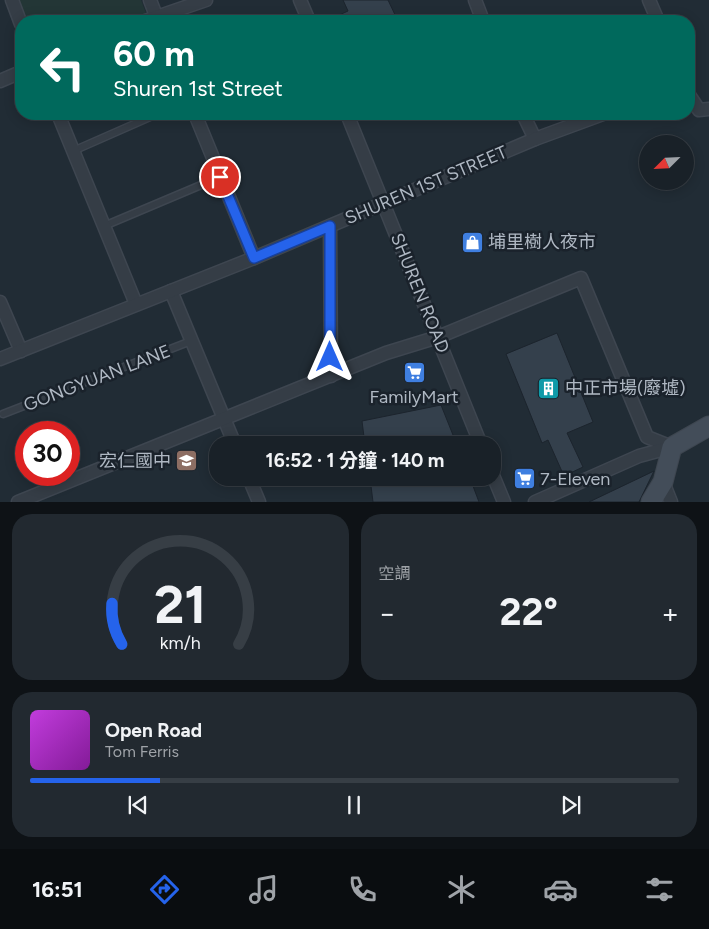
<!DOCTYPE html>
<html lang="zh-TW">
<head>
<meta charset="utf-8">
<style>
	body { margin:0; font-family:Figtree,"Noto Sans TC",sans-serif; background:#222930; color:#f1f3f6; height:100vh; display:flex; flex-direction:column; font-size:19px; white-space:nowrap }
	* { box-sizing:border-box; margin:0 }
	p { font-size:16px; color:#9fa3a8 }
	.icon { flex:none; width:28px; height:28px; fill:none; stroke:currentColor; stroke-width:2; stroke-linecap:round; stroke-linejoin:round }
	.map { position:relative; height:502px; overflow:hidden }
	.panel { display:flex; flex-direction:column; gap:12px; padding:12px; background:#0e1216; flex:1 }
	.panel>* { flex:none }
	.hud { position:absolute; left:15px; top:15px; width:680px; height:105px; border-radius:20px; box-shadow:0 2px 12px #0003,0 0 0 1px #373e45; background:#00695c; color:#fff; overflow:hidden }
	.needle { width:32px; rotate:246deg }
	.tools { position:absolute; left:639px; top:135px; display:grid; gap:10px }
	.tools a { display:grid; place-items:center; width:55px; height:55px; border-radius:50%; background:#192128; box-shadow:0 2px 12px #0003,0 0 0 1px #373e45; font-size:25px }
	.speed { position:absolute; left:15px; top:421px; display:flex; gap:10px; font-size:25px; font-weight:700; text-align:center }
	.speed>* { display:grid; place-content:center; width:65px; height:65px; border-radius:50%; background:#192128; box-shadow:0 2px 12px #0003,0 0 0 1px #373e45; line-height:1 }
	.speed .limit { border:8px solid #d22; background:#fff; color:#111 }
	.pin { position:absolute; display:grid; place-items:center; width:42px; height:42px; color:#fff; margin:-21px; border:2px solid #fff; border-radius:50%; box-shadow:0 1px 5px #0007 }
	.me { position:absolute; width:55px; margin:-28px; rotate:0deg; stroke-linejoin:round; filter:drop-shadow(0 0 4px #0008) }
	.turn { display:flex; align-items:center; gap:18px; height:105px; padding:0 15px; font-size:22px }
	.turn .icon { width:65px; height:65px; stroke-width:2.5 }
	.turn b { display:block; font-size:35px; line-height:42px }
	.big { font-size:38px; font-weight:700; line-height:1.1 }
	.panel .card { flex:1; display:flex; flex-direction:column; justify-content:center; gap:8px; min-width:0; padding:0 18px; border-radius:20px; background:#222930 }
	.panel .dial { align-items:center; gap:0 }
	.dial svg { height:130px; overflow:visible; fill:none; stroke:#373e45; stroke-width:7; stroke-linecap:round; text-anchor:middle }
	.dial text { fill:#f1f3f6; stroke:none }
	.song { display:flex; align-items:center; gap:15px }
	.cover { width:60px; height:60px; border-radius:8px; background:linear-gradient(135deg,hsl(290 70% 55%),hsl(290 70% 35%)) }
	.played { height:5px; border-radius:2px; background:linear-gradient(90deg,#2563eb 20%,#373e45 20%) }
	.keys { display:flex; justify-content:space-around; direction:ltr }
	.heat { display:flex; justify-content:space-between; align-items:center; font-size:28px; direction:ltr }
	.panel .tiles { flex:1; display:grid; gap:12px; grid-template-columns:1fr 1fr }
	.card:last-child { grid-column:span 2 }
	.trip { position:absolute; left:209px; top:436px; width:292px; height:50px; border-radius:20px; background:#192128; box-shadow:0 2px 12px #0003,0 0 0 1px #373e45; font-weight:700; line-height:50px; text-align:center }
	.dock { display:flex; height:80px; justify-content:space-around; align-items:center; background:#0a0d10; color:#9fa3a8 }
	.dock .icon { width:35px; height:35px }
	.dock .selected { color:#2563eb }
	.dock b { font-size:22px; color:#f1f3f6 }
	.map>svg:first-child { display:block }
	.green { fill:#233636 }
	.building { fill:#34404c; stroke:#1c242d }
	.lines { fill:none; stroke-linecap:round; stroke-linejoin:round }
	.lane-casing { stroke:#3e4650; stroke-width:9 }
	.street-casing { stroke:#3e4650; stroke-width:15 }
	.secondary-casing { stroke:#3e4650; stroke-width:21 }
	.lane { stroke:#353d46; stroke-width:6 }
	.street { stroke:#353d46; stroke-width:12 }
	.secondary { stroke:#434d59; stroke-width:19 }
	.route-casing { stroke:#184099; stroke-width:12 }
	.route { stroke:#2563eb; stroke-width:9 }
	.labels { text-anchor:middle; stroke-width:5; stroke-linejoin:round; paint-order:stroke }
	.street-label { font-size:18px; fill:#afb8c3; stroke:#1a222b }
	.poi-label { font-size:18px; fill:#afb8c3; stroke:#1a222b; text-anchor:start }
</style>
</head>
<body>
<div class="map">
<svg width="709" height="502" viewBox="0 0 709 502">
	<rect width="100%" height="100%" fill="#212c35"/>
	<!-- green -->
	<path class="green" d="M19,0h122l6,16 -12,5h-108z"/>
	<!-- building -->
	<g class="building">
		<path d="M343,0h45l10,21h-72l22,-10z"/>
		<path d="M557,333l36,89 -26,11 16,34 -19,9 -16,-36 -6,3 -36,-89z"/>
		<path d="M441,405l16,40h-92l-3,-24z"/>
		<path d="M654,471l-15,31h-50z"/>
		<path d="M370,478h100l9,24h-106z"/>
	</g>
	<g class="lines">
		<defs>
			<g id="lane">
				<path d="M73,151l84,-37"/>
				<path d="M104,226l116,-49"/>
				<path d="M3,414l188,-73"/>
			</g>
			<g id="street">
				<path d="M12,0l9,24"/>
				<path d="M150,0l8,21"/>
				<path d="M300,0l9,21"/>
				<path d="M475,0l8,21"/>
				<path d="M649,0l9,21"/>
				<path d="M145,21l61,-21"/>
				<path d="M0,81l21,-9"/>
				<path d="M689,95l10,15 10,-1"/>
				<path d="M58,114l78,190"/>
				<path d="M195,114l59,144"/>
				<path d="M347,114l134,331"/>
				<path d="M523,114l12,25"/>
				<path d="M330,226l1,150"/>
				<path d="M171,291l64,154"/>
				<path d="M0,302l21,49"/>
				<path d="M0,359l254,-101 281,-119 68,-25"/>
				<path d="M492,473l12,29"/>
				<path d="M249,478l10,24"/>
				<path d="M663,482l8,20"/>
				<path d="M18,502l368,-149 52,-16 143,-59 66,159 25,10"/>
				<path d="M535,502l104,-46 33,-9"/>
			</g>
			<path id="secondary" d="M651,502l12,-20 9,-35 37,-21"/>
		</defs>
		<!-- lane casing -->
		<use href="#lane" class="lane-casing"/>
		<!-- street casing -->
		<use href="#street" class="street-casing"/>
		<!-- secondary casing -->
		<use href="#secondary" class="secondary-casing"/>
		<!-- lane -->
		<use href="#lane" class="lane"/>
		<!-- street -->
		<use href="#street" class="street"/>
		<!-- secondary -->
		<use href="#secondary" class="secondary"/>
	</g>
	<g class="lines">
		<defs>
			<path id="route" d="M220,177l34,81 76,-32v131"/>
		</defs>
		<!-- route casing -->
		<use href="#route" class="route-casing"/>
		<!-- route -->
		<use href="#route" class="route"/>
	</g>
	<!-- icons -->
	<defs>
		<symbol id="shop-square" viewBox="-11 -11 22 22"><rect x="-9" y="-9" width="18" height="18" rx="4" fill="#3f7fe0" stroke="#1a222b"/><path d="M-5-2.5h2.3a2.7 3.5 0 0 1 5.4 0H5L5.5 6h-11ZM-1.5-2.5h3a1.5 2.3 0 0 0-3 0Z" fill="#fff"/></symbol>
		<symbol id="supermarket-square" viewBox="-11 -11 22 22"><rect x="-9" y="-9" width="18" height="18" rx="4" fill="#3f7fe0" stroke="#1a222b"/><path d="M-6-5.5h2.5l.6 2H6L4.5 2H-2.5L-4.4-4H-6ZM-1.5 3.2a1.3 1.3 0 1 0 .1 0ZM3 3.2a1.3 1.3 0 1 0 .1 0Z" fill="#fff"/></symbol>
		<symbol id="building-square" viewBox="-11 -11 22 22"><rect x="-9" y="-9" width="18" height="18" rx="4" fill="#0f9aa8" stroke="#1a222b"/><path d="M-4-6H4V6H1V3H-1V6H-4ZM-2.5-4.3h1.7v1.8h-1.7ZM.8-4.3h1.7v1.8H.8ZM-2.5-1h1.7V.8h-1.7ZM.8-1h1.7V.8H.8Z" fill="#fff"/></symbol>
		<symbol id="school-square" viewBox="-11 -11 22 22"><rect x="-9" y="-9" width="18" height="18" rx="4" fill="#8d6e63" stroke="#1a222b"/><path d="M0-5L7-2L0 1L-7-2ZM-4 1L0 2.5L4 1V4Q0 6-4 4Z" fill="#fff"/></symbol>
	</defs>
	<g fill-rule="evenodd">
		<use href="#shop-square" x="460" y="230" width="25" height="25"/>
		<use href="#supermarket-square" x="402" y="360" width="25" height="25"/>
		<use href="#building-square" x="536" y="376" width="25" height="25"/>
		<use href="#school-square" x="174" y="448" width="25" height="25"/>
		<use href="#supermarket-square" x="512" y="466" width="25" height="25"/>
	</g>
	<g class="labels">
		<!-- street labels -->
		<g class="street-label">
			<text transform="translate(426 185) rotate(-23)" y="6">SHUREN 1ST STREET</text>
			<text transform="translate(420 293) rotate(68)" y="6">SHUREN ROAD</text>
			<text transform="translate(97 378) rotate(-21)" y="6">GONGYUAN LANE</text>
		</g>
		<!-- poi labels -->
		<g class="poi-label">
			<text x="488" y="248">埔里樹人夜市</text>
			<text x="565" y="394">中正市場(廢墟)</text>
			<text x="414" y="403" text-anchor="middle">FamilyMart</text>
			<text x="171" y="467" text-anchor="end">宏仁國中</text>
			<text x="540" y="485">7-Eleven</text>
		</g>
	</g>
</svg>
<div class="tools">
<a><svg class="needle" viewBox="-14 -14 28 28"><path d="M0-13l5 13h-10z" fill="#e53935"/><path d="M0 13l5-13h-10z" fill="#9fa3a8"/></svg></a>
</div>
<div class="speed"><div class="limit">30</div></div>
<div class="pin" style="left:220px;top:177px;background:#d93025"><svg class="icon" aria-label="arrive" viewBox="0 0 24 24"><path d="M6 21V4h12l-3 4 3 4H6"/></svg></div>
<svg class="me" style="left:330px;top:357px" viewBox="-20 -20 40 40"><path d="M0-17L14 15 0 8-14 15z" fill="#2563eb" stroke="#fff" stroke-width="4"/></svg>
<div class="trip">16:52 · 1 分鐘 · 140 m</div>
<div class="hud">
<div class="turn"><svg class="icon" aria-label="left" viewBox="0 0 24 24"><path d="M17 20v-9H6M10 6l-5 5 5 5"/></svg><div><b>60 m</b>Shuren 1st Street</div></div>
</div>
</div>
<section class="panel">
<div class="tiles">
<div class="card dial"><svg viewBox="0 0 100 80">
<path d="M14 69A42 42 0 1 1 86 69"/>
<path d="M14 69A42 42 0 0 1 8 44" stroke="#2563eb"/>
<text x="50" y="56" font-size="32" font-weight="700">21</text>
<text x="50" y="72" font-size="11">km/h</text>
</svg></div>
<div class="card"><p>空調</p>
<div class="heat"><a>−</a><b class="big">22°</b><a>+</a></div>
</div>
<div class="card">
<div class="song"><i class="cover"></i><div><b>Open Road</b><p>Tom Ferris</p></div></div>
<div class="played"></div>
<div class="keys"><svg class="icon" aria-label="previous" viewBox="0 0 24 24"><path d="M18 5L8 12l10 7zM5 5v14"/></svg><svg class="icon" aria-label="pause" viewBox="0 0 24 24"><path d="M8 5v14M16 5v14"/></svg><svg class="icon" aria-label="next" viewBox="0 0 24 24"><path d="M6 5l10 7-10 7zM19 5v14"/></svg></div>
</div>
</div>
</section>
<nav class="dock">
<b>16:51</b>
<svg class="icon selected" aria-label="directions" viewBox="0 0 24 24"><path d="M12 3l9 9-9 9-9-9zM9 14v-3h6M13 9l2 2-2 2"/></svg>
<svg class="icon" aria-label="music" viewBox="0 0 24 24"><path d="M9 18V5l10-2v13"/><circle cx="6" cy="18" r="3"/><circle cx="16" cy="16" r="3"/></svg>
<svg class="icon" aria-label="phone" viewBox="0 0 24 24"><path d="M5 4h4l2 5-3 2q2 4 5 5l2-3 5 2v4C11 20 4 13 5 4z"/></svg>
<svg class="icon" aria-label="climate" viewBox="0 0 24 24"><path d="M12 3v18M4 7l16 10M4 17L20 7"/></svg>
<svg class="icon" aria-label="car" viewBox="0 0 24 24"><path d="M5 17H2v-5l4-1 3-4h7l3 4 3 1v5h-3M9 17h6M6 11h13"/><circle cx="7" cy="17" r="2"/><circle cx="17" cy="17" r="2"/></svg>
<svg class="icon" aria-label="filters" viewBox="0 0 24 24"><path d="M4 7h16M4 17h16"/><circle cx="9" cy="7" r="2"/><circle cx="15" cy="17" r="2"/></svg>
</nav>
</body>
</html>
